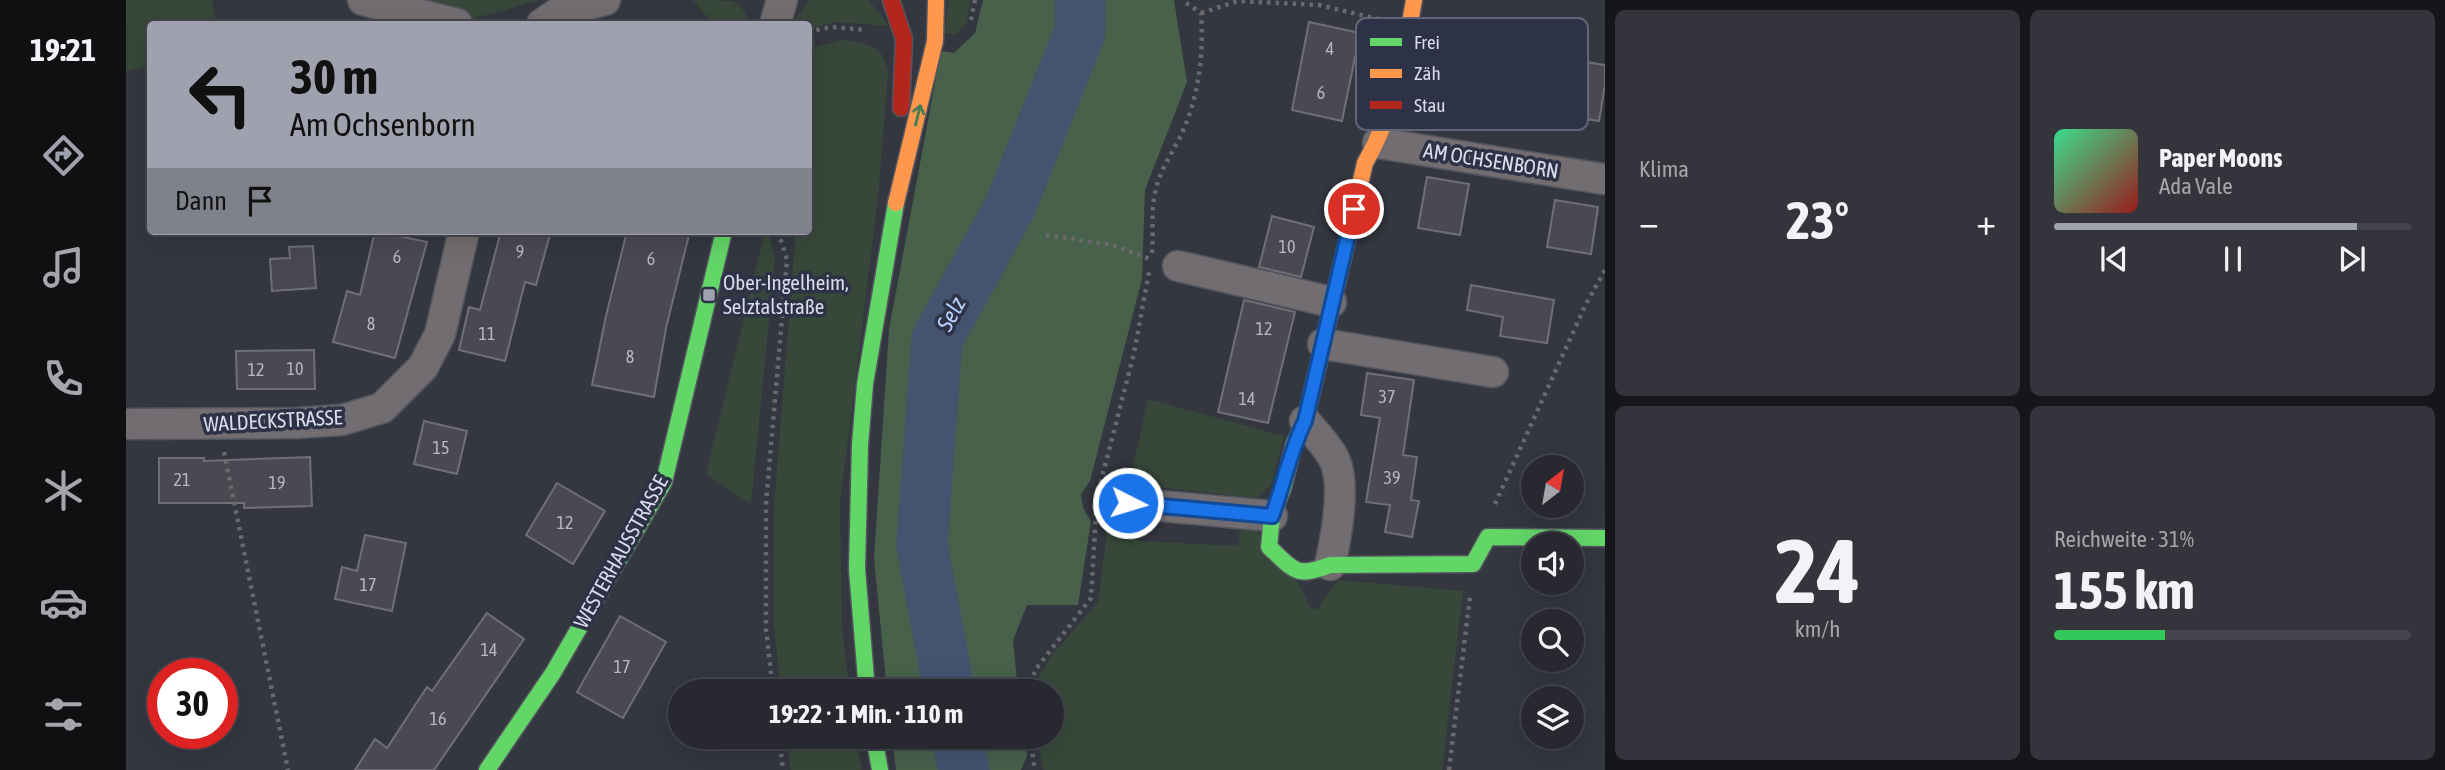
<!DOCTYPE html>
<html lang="de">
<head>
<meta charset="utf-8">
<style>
	body { margin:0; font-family:"Asap Condensed",sans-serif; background:#33343c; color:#f1f3f6; height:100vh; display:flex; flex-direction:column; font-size:26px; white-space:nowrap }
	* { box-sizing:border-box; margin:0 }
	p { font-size:23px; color:#a4a6ab }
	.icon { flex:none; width:38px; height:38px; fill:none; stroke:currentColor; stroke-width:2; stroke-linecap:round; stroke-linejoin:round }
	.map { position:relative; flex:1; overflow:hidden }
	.panel { display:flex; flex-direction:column; gap:10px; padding:10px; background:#15161a; width:840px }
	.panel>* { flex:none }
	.banner { position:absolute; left:21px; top:21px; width:665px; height:214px; border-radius:7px; box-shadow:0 7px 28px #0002,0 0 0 2px #43444c; background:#9fa2ae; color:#111; overflow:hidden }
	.needle { width:46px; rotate:31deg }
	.buttons { position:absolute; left:1395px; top:455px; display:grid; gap:14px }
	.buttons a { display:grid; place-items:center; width:63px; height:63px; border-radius:50%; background:#272830; box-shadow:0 7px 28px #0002,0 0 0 2px #43444c; font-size:35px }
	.speed { position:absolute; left:21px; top:658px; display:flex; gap:14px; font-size:35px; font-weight:700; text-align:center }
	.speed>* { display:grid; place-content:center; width:91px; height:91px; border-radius:50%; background:#272830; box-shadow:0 7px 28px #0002,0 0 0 2px #43444c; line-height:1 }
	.speed .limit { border:10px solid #d22; background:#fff; color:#111 }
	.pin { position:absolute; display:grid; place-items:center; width:60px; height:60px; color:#fff; margin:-30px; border:4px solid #fff; border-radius:50%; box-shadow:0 2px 7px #0007 }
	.me { position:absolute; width:77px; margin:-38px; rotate:95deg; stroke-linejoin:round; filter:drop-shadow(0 0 5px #0008) }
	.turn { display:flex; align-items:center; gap:24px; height:147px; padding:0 28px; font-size:32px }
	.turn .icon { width:91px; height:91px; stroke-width:2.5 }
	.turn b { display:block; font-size:49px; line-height:60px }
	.then { display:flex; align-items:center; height:66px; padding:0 28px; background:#0003; gap:14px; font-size:26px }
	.big { font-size:52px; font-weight:700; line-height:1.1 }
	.panel .tile { flex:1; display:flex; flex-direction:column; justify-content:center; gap:10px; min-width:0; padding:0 24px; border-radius:10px; background:#33343c }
	.panel .dial { align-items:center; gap:0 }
	.dial b { font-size:91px; line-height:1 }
	.song { display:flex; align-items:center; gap:21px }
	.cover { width:84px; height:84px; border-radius:10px; background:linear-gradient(135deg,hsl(150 70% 55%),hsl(0 70% 35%)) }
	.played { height:7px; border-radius:4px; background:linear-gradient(90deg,#9fa2ae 85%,#43444c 85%) }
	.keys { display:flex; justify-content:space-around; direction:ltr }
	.heat { display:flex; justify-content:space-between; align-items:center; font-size:38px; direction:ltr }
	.charge { height:10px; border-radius:5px; background:linear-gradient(90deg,#34c759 31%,#43444c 0) }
	.panel .tiles { flex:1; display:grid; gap:10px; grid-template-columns:repeat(2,1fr) }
	.trip { position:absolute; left:542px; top:679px; width:396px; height:70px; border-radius:35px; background:#272830; box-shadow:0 7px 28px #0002,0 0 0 2px #43444c; font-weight:700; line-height:70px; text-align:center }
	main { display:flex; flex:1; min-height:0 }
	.tabs { display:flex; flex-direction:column; width:126px; justify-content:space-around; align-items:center; background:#101013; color:#a4a6ab }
	.tabs .icon { width:49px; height:49px }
	.tabs .selected { color:#9fa2ae }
	.tabs b { font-size:32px; color:#f1f3f6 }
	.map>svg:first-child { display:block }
	.green { fill:#37483a }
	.forest { fill:#47614b }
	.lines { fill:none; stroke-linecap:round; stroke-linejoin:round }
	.river { stroke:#435370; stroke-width:51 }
	.building { fill:#4a4952; stroke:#706f78; stroke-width:2 }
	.street-casing { stroke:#53555e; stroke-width:33 }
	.fast-casing { stroke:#53555e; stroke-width:19 }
	.slow-casing { stroke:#53555e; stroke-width:19 }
	.jam-casing { stroke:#53555e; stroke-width:19 }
	.path { stroke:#6a696c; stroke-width:4.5; stroke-dasharray:3.5 5; stroke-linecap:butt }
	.street { stroke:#716d70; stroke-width:30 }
	.fast { stroke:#63d668; stroke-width:16 }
	.slow { stroke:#ff974d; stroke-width:16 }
	.jam { stroke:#b3261e; stroke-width:16 }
	.oneway { stroke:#467c55 }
	.route-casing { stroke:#114b97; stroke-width:18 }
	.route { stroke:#1a73e8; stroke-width:12 }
	.poi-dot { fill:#9fa2ae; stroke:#2e3246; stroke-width:2.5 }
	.labels { text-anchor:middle; stroke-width:7; stroke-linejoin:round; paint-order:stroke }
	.number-label { font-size:18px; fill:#b5b7c3 }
	.street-label { font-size:21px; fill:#d9dce9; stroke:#2e3246 }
	.poi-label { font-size:21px; fill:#d9dce9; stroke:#2e3246; text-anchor:start }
	.water-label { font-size:23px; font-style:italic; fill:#b8d1ff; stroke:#2e3246 }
	.key { fill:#2e3246; stroke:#616577; stroke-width:2 }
	.key-label { font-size:19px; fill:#d9dce9 }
</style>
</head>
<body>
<main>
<nav class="tabs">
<b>19:21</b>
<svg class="icon selected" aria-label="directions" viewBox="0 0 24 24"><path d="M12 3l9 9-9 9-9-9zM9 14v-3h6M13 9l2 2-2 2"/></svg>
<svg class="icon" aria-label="music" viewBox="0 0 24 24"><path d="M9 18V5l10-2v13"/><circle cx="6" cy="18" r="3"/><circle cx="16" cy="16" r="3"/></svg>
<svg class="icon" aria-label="phone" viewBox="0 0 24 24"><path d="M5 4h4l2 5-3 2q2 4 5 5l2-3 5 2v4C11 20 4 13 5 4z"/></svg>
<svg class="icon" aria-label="climate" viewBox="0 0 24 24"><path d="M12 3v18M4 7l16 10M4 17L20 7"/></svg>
<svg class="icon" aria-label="car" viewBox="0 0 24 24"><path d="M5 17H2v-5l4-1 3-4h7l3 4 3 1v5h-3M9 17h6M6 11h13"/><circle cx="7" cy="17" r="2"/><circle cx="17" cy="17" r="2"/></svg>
<svg class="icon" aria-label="filters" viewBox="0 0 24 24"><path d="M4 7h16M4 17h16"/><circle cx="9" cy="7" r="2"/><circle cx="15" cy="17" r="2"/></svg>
</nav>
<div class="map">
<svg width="1479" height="770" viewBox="0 0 1479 770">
	<rect width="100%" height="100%" fill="#343640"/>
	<!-- green -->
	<g class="green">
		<path d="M0,0h86l4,24h-66v43l-24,4z"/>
		<path d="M263,0h151l-78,22z"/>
		<path d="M567,0l40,1 12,11 4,12h-36z"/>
		<path d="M684,0h58l14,16 6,10 -53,-4 -26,7 -1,-5h-17z"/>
		<path d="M823,0h22l-5,23 -11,12 -11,-2z"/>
		<path d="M717,40c27,5 39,3 45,32l-10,127 -38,305 2,123 8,64h-69l-7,-64v-121l21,-264 -5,-11h18l1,-175 5,-9z"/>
		<path d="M638,236l6,1 5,22 -24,245 -45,-30z"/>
		<path d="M1022,399l136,37 -13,50 -15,12 -127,-14z"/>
		<path d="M1013,522v19l100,5 1,-20 15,3 42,52 14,28h6l21,-29 125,11 -21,179h-399l-6,-33h15v-46h-17l3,-14 15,-23 45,-52 10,-77z"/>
		<path d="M660,737h70l6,33h-71z"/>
	</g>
	<!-- forest -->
	<g class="forest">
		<path d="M857,0h191l13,82 -42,108 -3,89 -52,202 -9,13 2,14 8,13 -13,84h-51l-14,35 5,51h-131l-13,-132 15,-230 52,-278 13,2 21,-20z"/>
		<path d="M766,737h132l3,19 -6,14h-125z"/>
	</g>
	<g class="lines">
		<!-- river -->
		<g class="river">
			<path d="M823,691l-27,-146 15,-206 73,-132 70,-175v-32"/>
			<path d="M831,737l7,33"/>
		</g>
	</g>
	<!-- building -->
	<g class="building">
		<path d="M1183,22l51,11 -18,88 -50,-11z"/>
		<path d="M1315,39l164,26v20l-6,36 -168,-26z"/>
		<path d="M1301,177l42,7 -9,51 -42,-7z"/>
		<path d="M1429,200l43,7 -7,47 -44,-7z"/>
		<path d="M1146,216l42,11 -13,50 -42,-10z"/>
		<path d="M249,231l52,11 -32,116 -62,-16 14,-51 13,4z"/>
		<path d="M375,231h50l-15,54 -11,-3 -20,79 -46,-11 10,-43 11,3z"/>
		<path d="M501,231h63l-24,97 -12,69 -62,-12 14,-69z"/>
		<path d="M187,246l3,42 -44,3 -2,-32 20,-1 -1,-11z"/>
		<path d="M1345,285l83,15 -7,43 -47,-7 3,-19 -36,-7z"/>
		<path d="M1118,300l51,12 -27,111 -50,-11z"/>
		<path d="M188,350l1,39h-78l-1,-38z"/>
		<path d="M1241,373l47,7 -11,75 14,2 -6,43 8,1 -7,36 -27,-5 5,-27 -24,-3 14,-84 -19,-3z"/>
		<path d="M298,421l43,10 -10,43 -43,-10z"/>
		<path d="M184,457l2,49 -68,2v-5h-85v-45h45v3z"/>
		<path d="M431,483l48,28 -32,53 -47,-29z"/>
		<path d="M239,535l41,8 -14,68 -57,-12 7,-32 15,4z"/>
		<path d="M361,613l37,26 -90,131h-79l20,-31 12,9 40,-61 5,4z"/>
		<path d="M494,616l46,26 -43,76 -46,-26z"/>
	</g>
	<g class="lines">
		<defs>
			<g id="street">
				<path d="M237,0l94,24"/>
				<path d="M416,24l19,-13 44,-11"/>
				<path d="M649,24l7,-24"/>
				<path d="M1252,143l225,36"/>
				<path d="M1052,266l153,36"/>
				<path d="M1197,344l170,28"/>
				<path d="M1179,421c10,13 24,26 30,40 11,26 1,77 -5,104"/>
				<path d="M0,424l170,-1 46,-3 40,-12 41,-41 17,-33 24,-103"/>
				<path d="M1002,503l144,13"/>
			</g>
			<g id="fast">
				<path d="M1192,366l-13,55 -11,23 -11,44 -11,28 -3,31c26,24 26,31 61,18l143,-1 15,-27 117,1"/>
				<path d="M741,691l-10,-122 3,-124 5,-61 31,-181"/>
				<path d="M748,737l6,33"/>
				<path d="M361,770l66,-97 111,-191 60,-251"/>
			</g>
			<g id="slow">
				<path d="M770,203l39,-162 1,-41"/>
				<path d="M1192,366l47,-203c29,-50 39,-106 49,-163"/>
			</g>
			<path id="jam" d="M765,0l13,39 -3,69"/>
		</defs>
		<!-- street casing -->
		<use href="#street" class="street-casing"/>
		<!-- fast casing -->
		<use href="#fast" class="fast-casing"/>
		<!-- slow casing -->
		<use href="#slow" class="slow-casing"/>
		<!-- jam casing -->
		<use href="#jam" class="jam-casing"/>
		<!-- path -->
		<g class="path">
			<path d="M1075,13l37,-12 81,4 59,14"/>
			<path d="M845,20l4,-20"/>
			<path d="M682,32l24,-5 34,3"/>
			<path d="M920,235l66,10 41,15"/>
			<path d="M1026,253c2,-22 -2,-43 4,-64 4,-19 17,-37 25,-54 18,-38 23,-82 20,-122l-19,-13"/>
			<path d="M98,452l64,318"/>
			<path d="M1369,504l90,-198 20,-36"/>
			<path d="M647,691l-7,-62v-125l21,-244 -9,-29"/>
			<path d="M901,691l9,-22 55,-71 6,-101 37,-144 15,-81"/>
			<path d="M653,737l4,33"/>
			<path d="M904,737l5,33"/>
			<path d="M1323,770l21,-174"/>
		</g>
		<!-- street -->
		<use href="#street" class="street"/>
		<!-- fast -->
		<use href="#fast" class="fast"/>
		<!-- slow -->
		<use href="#slow" class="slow"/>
		<!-- jam -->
		<use href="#jam" class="jam"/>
	</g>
	<!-- one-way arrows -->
	<defs><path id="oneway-shaft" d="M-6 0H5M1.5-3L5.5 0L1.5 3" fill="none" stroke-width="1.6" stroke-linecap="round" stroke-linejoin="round" transform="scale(1.75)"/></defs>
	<use class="oneway" href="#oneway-shaft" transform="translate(792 115) rotate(-76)"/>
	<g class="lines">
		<defs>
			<path id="route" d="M1002,503l144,13c12,-32 18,-65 33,-95l49,-212"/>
		</defs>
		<!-- route casing -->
		<use href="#route" class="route-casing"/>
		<!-- route -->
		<use href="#route" class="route"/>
	</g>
	<!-- markers -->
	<rect class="poi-dot" x="576" y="288" width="14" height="14" rx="3.5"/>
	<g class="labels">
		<!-- number labels -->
		<g class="number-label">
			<text x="1204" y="55">4</text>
			<text x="1195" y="99">6</text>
			<text x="1161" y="253">10</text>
			<text x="394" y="258">9</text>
			<text x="271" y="263">6</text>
			<text x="525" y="265">6</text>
			<text x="245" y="330">8</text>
			<text x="1138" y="335">12</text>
			<text x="361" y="340">11</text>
			<text x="504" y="363">8</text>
			<text x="169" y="375">10</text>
			<text x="130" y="376">12</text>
			<text x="1261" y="403">37</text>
			<text x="1121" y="405">14</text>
			<text x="315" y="454">15</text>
			<text x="1266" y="484">39</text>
			<text x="56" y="486">21</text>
			<text x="151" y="489">19</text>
			<text x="439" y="529">12</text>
			<text x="242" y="591">17</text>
			<text x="363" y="656">14</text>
			<text x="496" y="673">17</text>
			<text x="312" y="725">16</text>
		</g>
		<!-- street labels -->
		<g class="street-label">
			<text transform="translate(1365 161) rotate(9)" y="7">AM OCHSENBORN</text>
			<text transform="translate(147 421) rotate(-3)" y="7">WALDECKSTRASSE</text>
			<text transform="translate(495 552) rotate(-61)" y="7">WESTERHAUSSTRASSE</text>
		</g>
		<!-- poi labels -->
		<g class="poi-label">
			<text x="597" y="290">Ober-Ingelheim,<tspan x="597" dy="24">Selztalstraße</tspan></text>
		</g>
		<!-- water labels -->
		<g class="water-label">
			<text transform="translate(825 314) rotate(-61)" y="8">Selz</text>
		</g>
	</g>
	<!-- legend -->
	<rect x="1230" y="18" width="232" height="112" rx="10" class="key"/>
	<rect x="1244" y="38" width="32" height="8" fill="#63d668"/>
	<rect x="1244" y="69" width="32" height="9" fill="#ff974d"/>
	<rect x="1244" y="101" width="32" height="8" fill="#b3261e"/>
	<g class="key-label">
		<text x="1288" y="49">Frei</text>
		<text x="1288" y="80">Zäh</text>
		<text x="1288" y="112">Stau</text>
	</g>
</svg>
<div class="buttons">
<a><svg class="needle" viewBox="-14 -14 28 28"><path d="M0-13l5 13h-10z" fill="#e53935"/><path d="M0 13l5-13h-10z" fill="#a4a6ab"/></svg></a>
<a><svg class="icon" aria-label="sound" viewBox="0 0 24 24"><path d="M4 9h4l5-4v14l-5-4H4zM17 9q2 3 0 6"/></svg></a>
<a><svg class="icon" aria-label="search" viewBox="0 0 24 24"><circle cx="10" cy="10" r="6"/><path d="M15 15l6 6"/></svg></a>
<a><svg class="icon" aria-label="layers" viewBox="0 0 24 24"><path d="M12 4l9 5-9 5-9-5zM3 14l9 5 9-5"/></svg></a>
</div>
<div class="speed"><div class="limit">30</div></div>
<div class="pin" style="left:1228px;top:209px;background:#d93025"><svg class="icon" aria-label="arrive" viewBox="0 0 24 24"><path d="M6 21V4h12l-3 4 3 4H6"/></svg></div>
<svg class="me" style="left:1002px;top:503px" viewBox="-20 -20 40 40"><circle r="17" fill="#1a73e8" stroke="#fff" stroke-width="3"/><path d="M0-11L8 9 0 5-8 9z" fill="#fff"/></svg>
<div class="trip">19:22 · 1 Min. · 110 m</div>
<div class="banner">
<div class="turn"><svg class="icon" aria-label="left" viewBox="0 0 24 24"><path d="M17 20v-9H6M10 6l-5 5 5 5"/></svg><div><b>30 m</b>Am Ochsenborn</div></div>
<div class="then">Dann<svg class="icon" aria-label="arrive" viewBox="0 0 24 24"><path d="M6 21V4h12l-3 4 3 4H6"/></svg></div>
</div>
</div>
<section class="panel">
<div class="tiles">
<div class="tile"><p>Klima</p>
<div class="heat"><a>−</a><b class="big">23°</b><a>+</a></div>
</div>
<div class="tile">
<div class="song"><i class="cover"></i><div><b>Paper Moons</b><p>Ada Vale</p></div></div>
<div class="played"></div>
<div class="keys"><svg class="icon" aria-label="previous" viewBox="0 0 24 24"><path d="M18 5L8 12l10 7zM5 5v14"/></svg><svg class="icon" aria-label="pause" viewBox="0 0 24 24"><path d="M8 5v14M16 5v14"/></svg><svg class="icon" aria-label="next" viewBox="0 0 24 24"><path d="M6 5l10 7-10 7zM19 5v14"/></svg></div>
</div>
<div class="tile dial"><b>24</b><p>km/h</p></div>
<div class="tile"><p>Reichweite · 31%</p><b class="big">155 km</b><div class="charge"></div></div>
</div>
</section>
</main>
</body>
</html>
